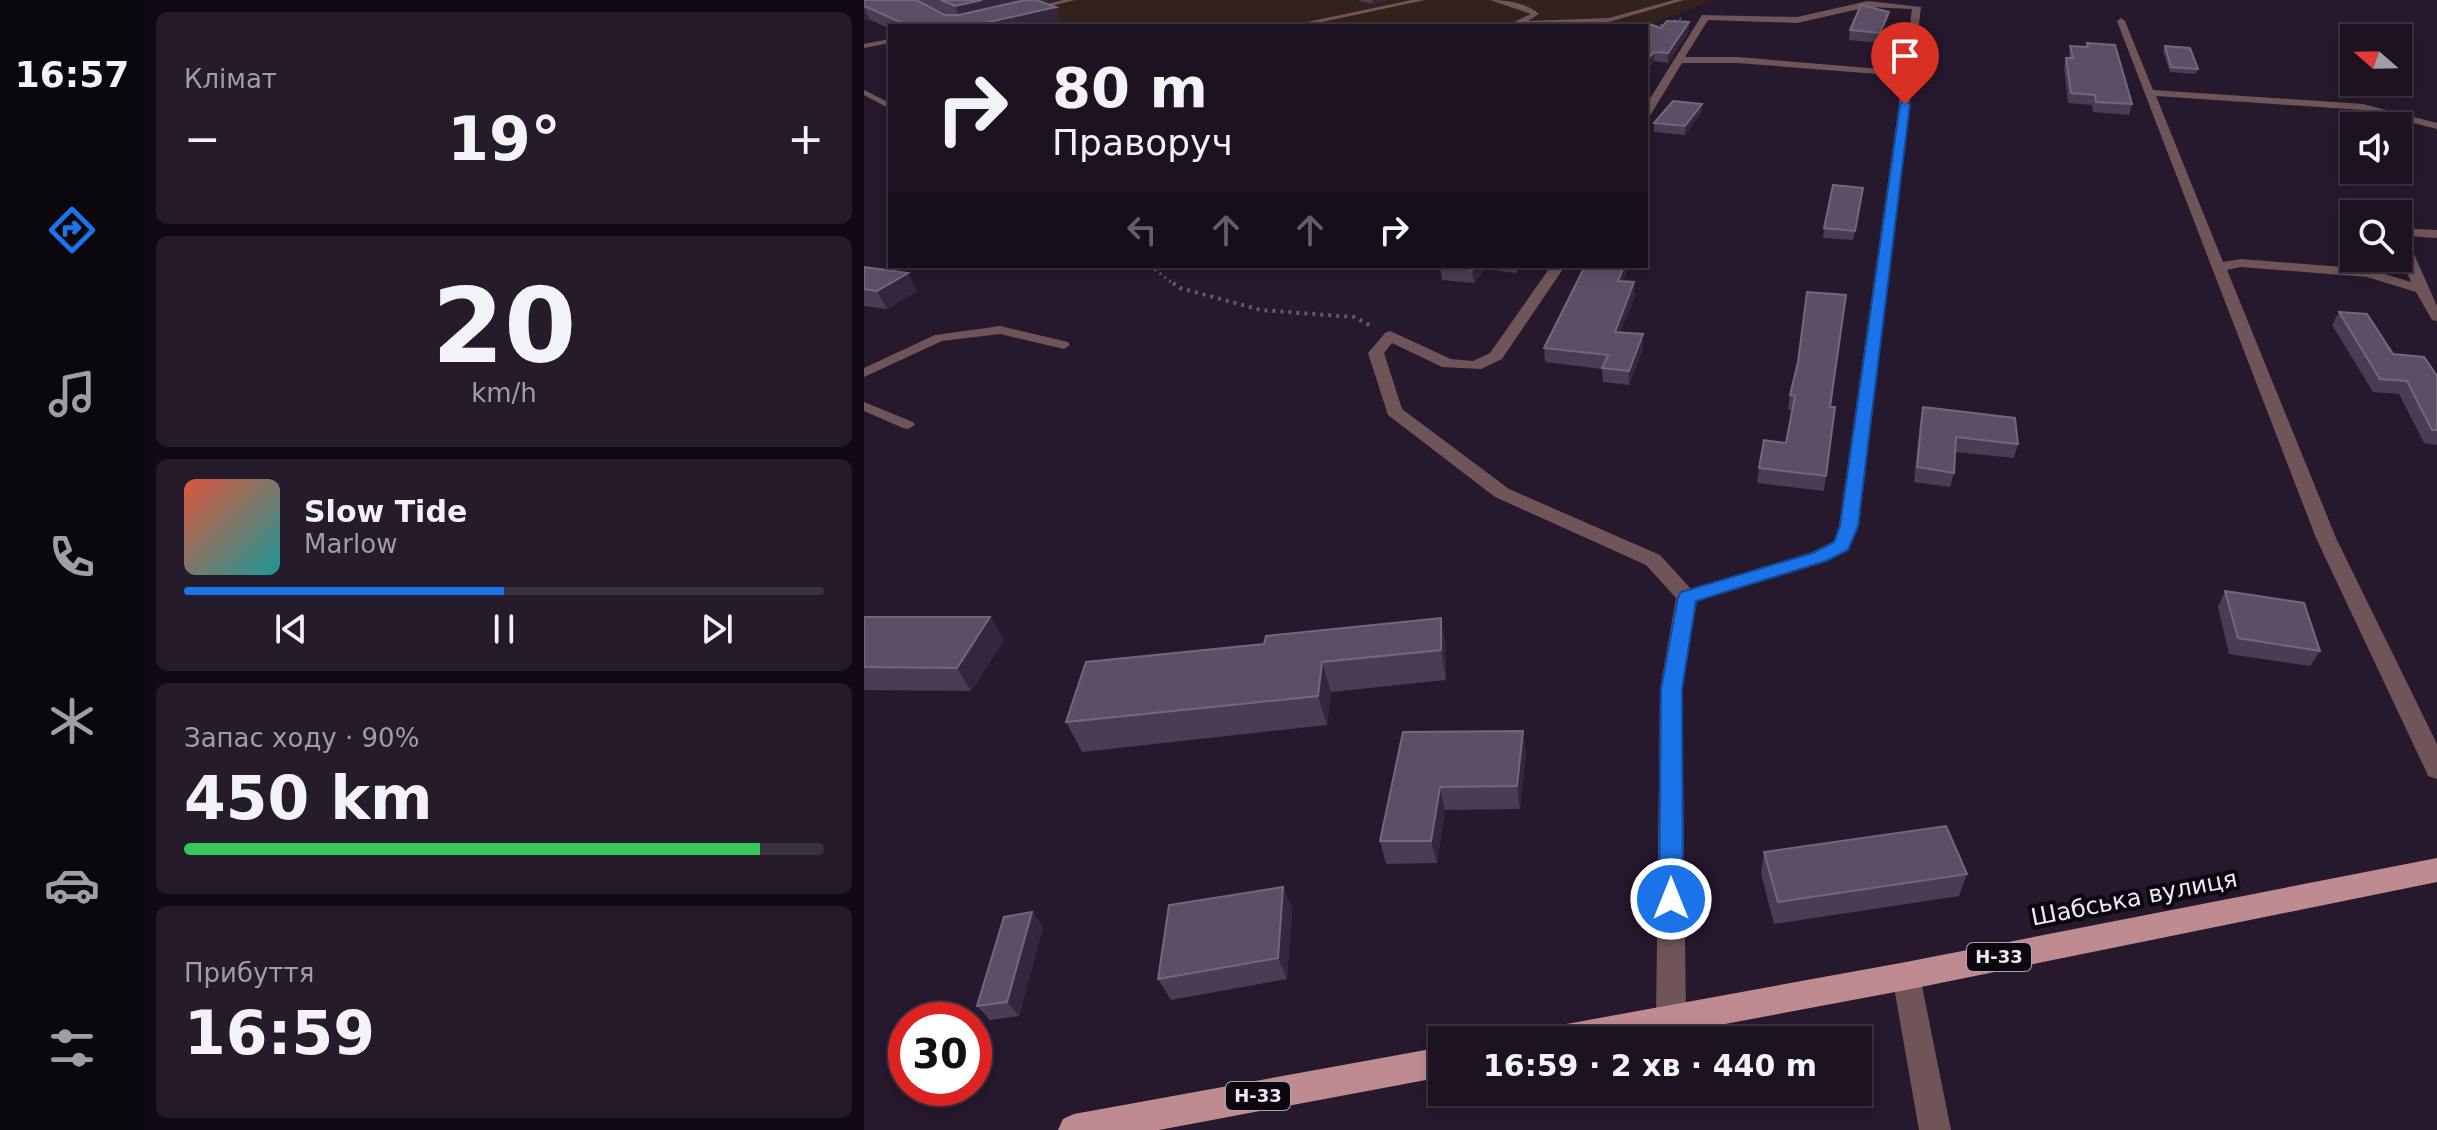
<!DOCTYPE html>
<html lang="uk">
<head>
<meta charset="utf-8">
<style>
	body { margin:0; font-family:"DejaVu Sans",sans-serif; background:#251b2a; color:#f1f3f6; height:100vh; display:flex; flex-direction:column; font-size:30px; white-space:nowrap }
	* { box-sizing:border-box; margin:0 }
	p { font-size:26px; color:#a09ea5 }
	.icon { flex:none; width:44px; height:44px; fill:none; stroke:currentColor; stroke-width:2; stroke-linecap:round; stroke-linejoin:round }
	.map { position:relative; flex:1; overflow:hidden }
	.sheet { display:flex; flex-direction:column; gap:12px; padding:12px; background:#0f0a13; width:720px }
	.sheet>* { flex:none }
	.banner { position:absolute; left:24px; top:24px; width:760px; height:244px; border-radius:0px; box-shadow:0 4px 12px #0003,0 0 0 2px #3a3240; background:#1c1222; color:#f1f3f6; overflow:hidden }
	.needle { width:52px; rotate:290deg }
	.fabs { position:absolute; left:1476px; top:24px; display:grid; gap:16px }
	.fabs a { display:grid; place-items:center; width:72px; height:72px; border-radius:0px; background:#1c1222; box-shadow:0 4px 12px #0003,0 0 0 2px #3a3240; font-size:40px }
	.speed { position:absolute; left:24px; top:1002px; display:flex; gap:16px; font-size:40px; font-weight:700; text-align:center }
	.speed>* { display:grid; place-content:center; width:104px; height:104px; border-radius:50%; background:#1c1222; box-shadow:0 4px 12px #0003,0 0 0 2px #3a3240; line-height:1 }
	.speed .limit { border:12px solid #d22; background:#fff; color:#111 }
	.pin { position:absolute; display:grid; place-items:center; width:68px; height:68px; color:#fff; margin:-82px -34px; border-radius:50% 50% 50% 0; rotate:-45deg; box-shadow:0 0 8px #0007 }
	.pin .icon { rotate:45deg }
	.me { position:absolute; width:88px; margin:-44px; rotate:0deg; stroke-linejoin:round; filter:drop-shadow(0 0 6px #0008) }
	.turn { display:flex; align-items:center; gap:28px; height:168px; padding:0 32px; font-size:36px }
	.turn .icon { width:104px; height:104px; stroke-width:2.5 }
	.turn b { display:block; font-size:56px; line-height:68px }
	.lanes { display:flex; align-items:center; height:76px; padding:0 32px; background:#0003; justify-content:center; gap:40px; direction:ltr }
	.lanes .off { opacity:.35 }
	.big { font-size:60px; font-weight:700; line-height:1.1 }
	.sheet .card { flex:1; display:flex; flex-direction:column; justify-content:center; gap:12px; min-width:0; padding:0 28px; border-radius:12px; background:#251b2a }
	.sheet .dial { align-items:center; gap:0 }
	.dial b { font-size:104px; line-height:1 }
	.song { display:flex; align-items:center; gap:24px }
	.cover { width:96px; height:96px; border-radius:12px; background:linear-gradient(135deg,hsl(10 70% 55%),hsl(180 70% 35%)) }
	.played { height:8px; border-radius:4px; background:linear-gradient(90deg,#1a73e8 50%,#3a3240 50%) }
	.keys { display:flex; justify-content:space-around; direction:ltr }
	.heat { display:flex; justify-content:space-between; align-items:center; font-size:44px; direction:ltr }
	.charge { height:12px; border-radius:6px; background:linear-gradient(90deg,#34c759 90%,#3a3240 0) }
	.trip { position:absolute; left:564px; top:1026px; width:444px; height:80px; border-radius:0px; background:#1c1222; box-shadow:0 4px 12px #0003,0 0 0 2px #3a3240; font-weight:700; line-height:80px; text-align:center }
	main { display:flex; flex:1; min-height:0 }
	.tabs { display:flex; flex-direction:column; width:144px; justify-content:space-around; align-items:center; background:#0b070e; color:#a09ea5 }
	.tabs .icon { width:56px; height:56px }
	.tabs .on { color:#1a73e8 }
	.tabs b { font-size:36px; color:#f1f3f6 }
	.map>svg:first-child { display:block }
	.industrial { fill:#33211b }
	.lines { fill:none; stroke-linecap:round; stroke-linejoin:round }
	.path-far2 { stroke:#65586b; stroke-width:2; stroke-dasharray:2 3; stroke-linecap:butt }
	.path-far1 { stroke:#65586b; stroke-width:3; stroke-dasharray:2 4; stroke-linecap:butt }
	.path { stroke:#65586b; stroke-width:4; stroke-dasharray:3 5; stroke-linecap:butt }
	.lane { fill:#6f5557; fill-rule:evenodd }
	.street { fill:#6f5557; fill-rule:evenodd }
	.primary { fill:#c08b90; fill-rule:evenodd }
	.wall { fill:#4a3d53; fill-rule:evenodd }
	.shaded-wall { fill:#34263d }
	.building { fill:#5c4f65; stroke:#73677c; stroke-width:2 }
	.route { fill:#1a73e8; stroke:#114b97; stroke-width:2 }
	.labels { text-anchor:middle; stroke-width:8; stroke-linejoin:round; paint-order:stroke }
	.shield { fill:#0c060f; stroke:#aca4b1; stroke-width:2 }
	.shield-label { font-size:18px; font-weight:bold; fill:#f0e7f6 }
	.near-street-label { font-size:24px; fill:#f0e7f6; stroke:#0c060f }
</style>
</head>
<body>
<main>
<nav class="tabs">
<b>16:57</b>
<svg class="icon on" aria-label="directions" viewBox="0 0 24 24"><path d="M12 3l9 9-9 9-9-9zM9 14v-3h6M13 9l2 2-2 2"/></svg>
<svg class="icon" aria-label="music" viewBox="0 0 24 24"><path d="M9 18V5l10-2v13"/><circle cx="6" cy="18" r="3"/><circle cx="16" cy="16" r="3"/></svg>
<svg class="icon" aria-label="phone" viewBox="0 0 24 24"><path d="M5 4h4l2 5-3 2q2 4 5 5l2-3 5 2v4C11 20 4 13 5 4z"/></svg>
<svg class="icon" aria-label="climate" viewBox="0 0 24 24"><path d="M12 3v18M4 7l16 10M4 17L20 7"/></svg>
<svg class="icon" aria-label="car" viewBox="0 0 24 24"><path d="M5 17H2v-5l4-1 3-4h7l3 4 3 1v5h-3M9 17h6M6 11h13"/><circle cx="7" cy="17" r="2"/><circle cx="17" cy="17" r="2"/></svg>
<svg class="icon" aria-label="filters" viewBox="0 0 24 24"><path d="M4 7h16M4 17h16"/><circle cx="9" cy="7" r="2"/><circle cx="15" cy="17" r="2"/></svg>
</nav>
<section class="sheet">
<div class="card"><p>Клімат</p>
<div class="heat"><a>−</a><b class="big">19°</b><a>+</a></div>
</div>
<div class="card dial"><b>20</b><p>km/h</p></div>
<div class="card">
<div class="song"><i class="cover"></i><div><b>Slow Tide</b><p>Marlow</p></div></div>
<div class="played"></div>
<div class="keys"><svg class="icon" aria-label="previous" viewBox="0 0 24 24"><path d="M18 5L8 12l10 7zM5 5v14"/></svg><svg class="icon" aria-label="pause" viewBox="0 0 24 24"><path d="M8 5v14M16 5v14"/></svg><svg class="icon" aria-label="next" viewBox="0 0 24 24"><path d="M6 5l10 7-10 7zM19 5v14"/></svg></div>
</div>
<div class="card"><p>Запас ходу · 90%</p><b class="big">450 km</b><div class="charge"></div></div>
<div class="card"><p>Прибуття</p><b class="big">16:59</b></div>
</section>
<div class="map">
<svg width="1573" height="1130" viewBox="0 0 1573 1130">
	<rect width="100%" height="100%" fill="#26182d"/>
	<!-- industrial -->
	<path class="industrial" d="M0,0h850l-68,26h-756l-26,-6z"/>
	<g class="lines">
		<!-- path-far2 -->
		<path class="path-far2" d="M782,30l37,-12"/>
		<!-- path-far1 -->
		<path class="path-far1" d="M286,266l25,19"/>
		<!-- path -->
		<path class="path" d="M309,283l7,5 81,22 93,7 19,10"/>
		<!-- lane -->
		<g class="lane">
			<path d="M199,0h12l-44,11 -3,-2z"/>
			<path d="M548,0h13l-122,26h-15z"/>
			<path d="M626,0c16,0 37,3 49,14l-11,7 81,-3 65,-18h10l-75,22 -93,3 -2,-3 17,-8z"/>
			<path d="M26,39v4l-26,5v-4z"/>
			<path d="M0,90l26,13v6l-26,-14z"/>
			<path d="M136,326l68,16 2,3 -6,4 -64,-15 -58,7 -78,36v-9l71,-33z"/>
			<path d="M0,402l49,20 2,3 -7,4 -5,-1 -39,-17z"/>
		</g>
		<!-- street -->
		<g class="street">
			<path d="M1004,1l53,6 -62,519 -10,24 -23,12 -129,39 -15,88 4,331 -5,10 -10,5 -10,-5 -5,-10 4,-331 16,-91 -30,-33 -151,-68 -107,-82 -20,-62 17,-20 5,-2 61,28 22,2 17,-8 61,-87h14l-63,93 -21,10 -39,-2 -50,-24 -8,10 18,56 107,80 151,66 31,34 121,-37 22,-11 5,-15 64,-450 -166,-13h-55l-31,51 -5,3v-12l56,-90 95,2zM1004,7l44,2 -8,62 -167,-14h-52l23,-37 89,3z"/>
			<path d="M1257,18l4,3 28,69 210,14 74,19v6l-74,-19 -207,-14 67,166 18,-3 127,10 43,13 -13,-32v-22l39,2v8l-31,-2 31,70v15l-5,-1 -16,-28 -49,-15 -126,-10 -14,3 109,268 101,206v35l-9,-3 -3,-7 -109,-231 -199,-517z"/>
			<path d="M1042,962l10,4 4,10 31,154h-32l-27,-154 4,-10z"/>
		</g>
		<!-- primary -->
		<g class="primary">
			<path d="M1573,858v24l-531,108 -266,50h-94l4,-11 11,-4 345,-63z"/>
			<path d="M578,1047v30l-283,53h-101l5,-11 11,-5z"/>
		</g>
	</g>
	<!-- wall -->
	<g class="wall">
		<path d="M0,0h185l-8,2 20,19 -21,5h-150v3l-21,-10 -5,1zM58,3l27,12h-4z"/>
		<path d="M493,0h31l-15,4z"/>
		<path d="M1023,21l-8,22 -30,-3 1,-10z"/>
		<path d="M825,22v9l-21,32 -14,-2 -8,10v-44l15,1z"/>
		<path d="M1223,43l45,61 -3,11 -36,-3 -1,-7 -24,-2 -4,-36 2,-9h3l1,-12 16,1z"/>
		<path d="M1301,46l33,23 -2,5 -26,-2 -7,-21z"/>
		<path d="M838,104l-1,9 -16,22 -31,-3v-9z"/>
		<path d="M998,197l-9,43 -30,-2 1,-10z"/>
		<path d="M576,266h80l-4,7 -31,-4 -11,14 -32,-3z"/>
		<path d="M721,266h44l-6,16 12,14 -15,36 23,2v14l-14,37 -26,-3 -1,-13 -57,-7 -1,-14z"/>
		<path d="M0,267l53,24 -30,18 -23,-3z"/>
		<path d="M1475,312l54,42 44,22v69l-13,-2 -25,-49 -26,-2 -41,-67z"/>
		<path d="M934,362l32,45h5l-11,84 -67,-8 2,-15 27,-25 6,-33h-4l2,-15z"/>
		<path d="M1059,407l95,37 -4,14 -59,-6 -1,21 -4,14 -36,-5 6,-60z"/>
		<path d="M1361,591l95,60 -10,15 -81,-12 -11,-47z"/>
		<path d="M0,617h126l14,23 -33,51 -107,-1z"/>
		<path d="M577,618l5,30v32l-115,12 -4,33 -245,27 -16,-30 198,-78z"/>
		<path d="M659,731l3,22 -6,56 -75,1 -8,53 -51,1 -6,-23 23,-109z"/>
		<path d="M900,852l203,22 -8,22 -185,28 -13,-50z"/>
		<path d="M419,887l9,22 -5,70 -116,21 -13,-21z"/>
		<path d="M168,912l11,15 -24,89 -29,4 -13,-14z"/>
	</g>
	<!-- shaded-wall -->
	<g class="shaded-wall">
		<path d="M118,0h67l-89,20 -5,-14z"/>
		<path d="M508,0h16l-15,4z"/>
		<path d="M192,7l5,14 -21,5h-68z"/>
		<path d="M0,8l5,11 -5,1z"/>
		<path d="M1025,12l-2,9 -8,22 1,-10z"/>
		<path d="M825,22v9l-21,32v-10z"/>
		<path d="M790,52v9l-8,10v-10z"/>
		<path d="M838,104l-1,9 -16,22v-9z"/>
		<path d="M612,266h9v3l-11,14 -2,-13z"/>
		<path d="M760,266h5l-11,29v-14z"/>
		<path d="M44,273l9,18 -30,18 -10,-18z"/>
		<path d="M770,282l1,14 -20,49v-13z"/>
		<path d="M779,334v14l-14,37v-14z"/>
		<path d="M126,617l14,23 -33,51 -14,-23z"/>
		<path d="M577,618l5,30v32l-5,-30z"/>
		<path d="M458,662l9,30 -4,33 -9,-29z"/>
		<path d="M659,731l3,22 -6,56 -3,-23z"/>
		<path d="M576,787l5,23 -8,53 -6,-22z"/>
		<path d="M419,887l9,22 -5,70 -9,-21z"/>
		<path d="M168,912l11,15 -24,89 -12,-14z"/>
	</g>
	<!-- building -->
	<g class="building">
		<path d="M0,0h52l29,15h14l66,-15h11l20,7 -84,19h-63l-45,-20z"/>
		<path d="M77,0h41l-27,6z"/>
		<path d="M997,5l28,7 -9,21 -30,-3z"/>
		<path d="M803,21l22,1 -21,31 -14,-1 -8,9v-34l3,-3 12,4z"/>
		<path d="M1223,43l28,2 17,59 -36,-2 -1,-7 -24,-2 -5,-35h7l-3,-12 18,1z"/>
		<path d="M1301,46l25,2 8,21 -27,-2z"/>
		<path d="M809,101l29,3 -17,22 -31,-3z"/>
		<path d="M969,185l30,3 -8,43 -31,-3z"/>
		<path d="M576,266h36l-4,4z"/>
		<path d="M721,266h39l-6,15 16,1 -19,50 28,2 -14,37 -27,-3 6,-13 -64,-7z"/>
		<path d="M0,267l44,6 -31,18 -13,-2z"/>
		<path d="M943,292l39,3 -16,112h5l-9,69 -67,-8 5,-28 22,3 9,-47 -5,-1 8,-33z"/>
		<path d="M1475,312l28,2 26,40 31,3 13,19v54h-5l-25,-49 -27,-2z"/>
		<path d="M1059,407l92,11 3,26 -62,-7 -2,36 -37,-6z"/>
		<path d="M1361,591l79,12 16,48 -82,-13z"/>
		<path d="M0,617h126l-33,51 -93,-1z"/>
		<path d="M577,618v32l-119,12 -4,34 -252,26 20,-60 178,-18 2,-8z"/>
		<path d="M659,731l-6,55 -77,1 -9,54h-51l23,-109z"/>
		<path d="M1082,826l21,48 -189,28 -14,-50z"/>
		<path d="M419,887l-5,71 -120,21 11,-74z"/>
		<path d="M168,912l-25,90 -30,4 27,-89z"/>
	</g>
	<!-- route -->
	<path class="route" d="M1041,101l5,3 -52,422 -10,24 -22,11 -130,40 -14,88 1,210 -3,8 -9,3 -8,-3 -4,-8 2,-210 17,-92 3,-5 132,-39 21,-11 6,-16 60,-422z"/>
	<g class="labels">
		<!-- shield labels -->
		<g class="shield">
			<rect x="1103" y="943" width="64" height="28" rx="6"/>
			<rect x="362" y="1082" width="64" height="28" rx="6"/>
		</g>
		<g class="shield-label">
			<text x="1135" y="963">Н-33</text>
			<text x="394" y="1102">Н-33</text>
		</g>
		<!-- near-street labels -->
		<g class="near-street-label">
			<text transform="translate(1270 898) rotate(-11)" y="8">Шабська вулиця</text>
		</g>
	</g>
</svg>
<div class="fabs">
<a><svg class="needle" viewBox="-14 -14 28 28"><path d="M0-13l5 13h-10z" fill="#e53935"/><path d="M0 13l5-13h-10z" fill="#a09ea5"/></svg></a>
<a><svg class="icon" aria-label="sound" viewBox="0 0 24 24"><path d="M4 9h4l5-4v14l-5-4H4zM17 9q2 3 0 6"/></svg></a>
<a><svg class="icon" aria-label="search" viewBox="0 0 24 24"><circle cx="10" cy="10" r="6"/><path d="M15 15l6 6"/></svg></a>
</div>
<div class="speed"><div class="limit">30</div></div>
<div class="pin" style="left:1041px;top:104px;background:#d93025"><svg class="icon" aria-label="arrive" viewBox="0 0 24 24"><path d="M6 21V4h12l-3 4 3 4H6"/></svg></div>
<svg class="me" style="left:807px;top:899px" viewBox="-20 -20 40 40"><circle r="17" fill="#1a73e8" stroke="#fff" stroke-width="3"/><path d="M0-11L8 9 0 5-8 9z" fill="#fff"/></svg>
<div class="trip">16:59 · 2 хв · 440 m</div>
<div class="banner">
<div class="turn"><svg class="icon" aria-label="right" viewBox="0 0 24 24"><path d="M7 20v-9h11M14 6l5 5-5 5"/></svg><div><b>80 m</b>Праворуч</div></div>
<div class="lanes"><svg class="icon off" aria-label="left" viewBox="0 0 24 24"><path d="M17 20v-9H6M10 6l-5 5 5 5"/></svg><svg class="icon off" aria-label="ahead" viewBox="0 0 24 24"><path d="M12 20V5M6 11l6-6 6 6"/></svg><svg class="icon off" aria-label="ahead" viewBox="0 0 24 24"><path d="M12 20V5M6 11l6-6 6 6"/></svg><svg class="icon" aria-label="right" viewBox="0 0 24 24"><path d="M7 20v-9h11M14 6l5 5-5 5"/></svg></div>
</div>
</div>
</main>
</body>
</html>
